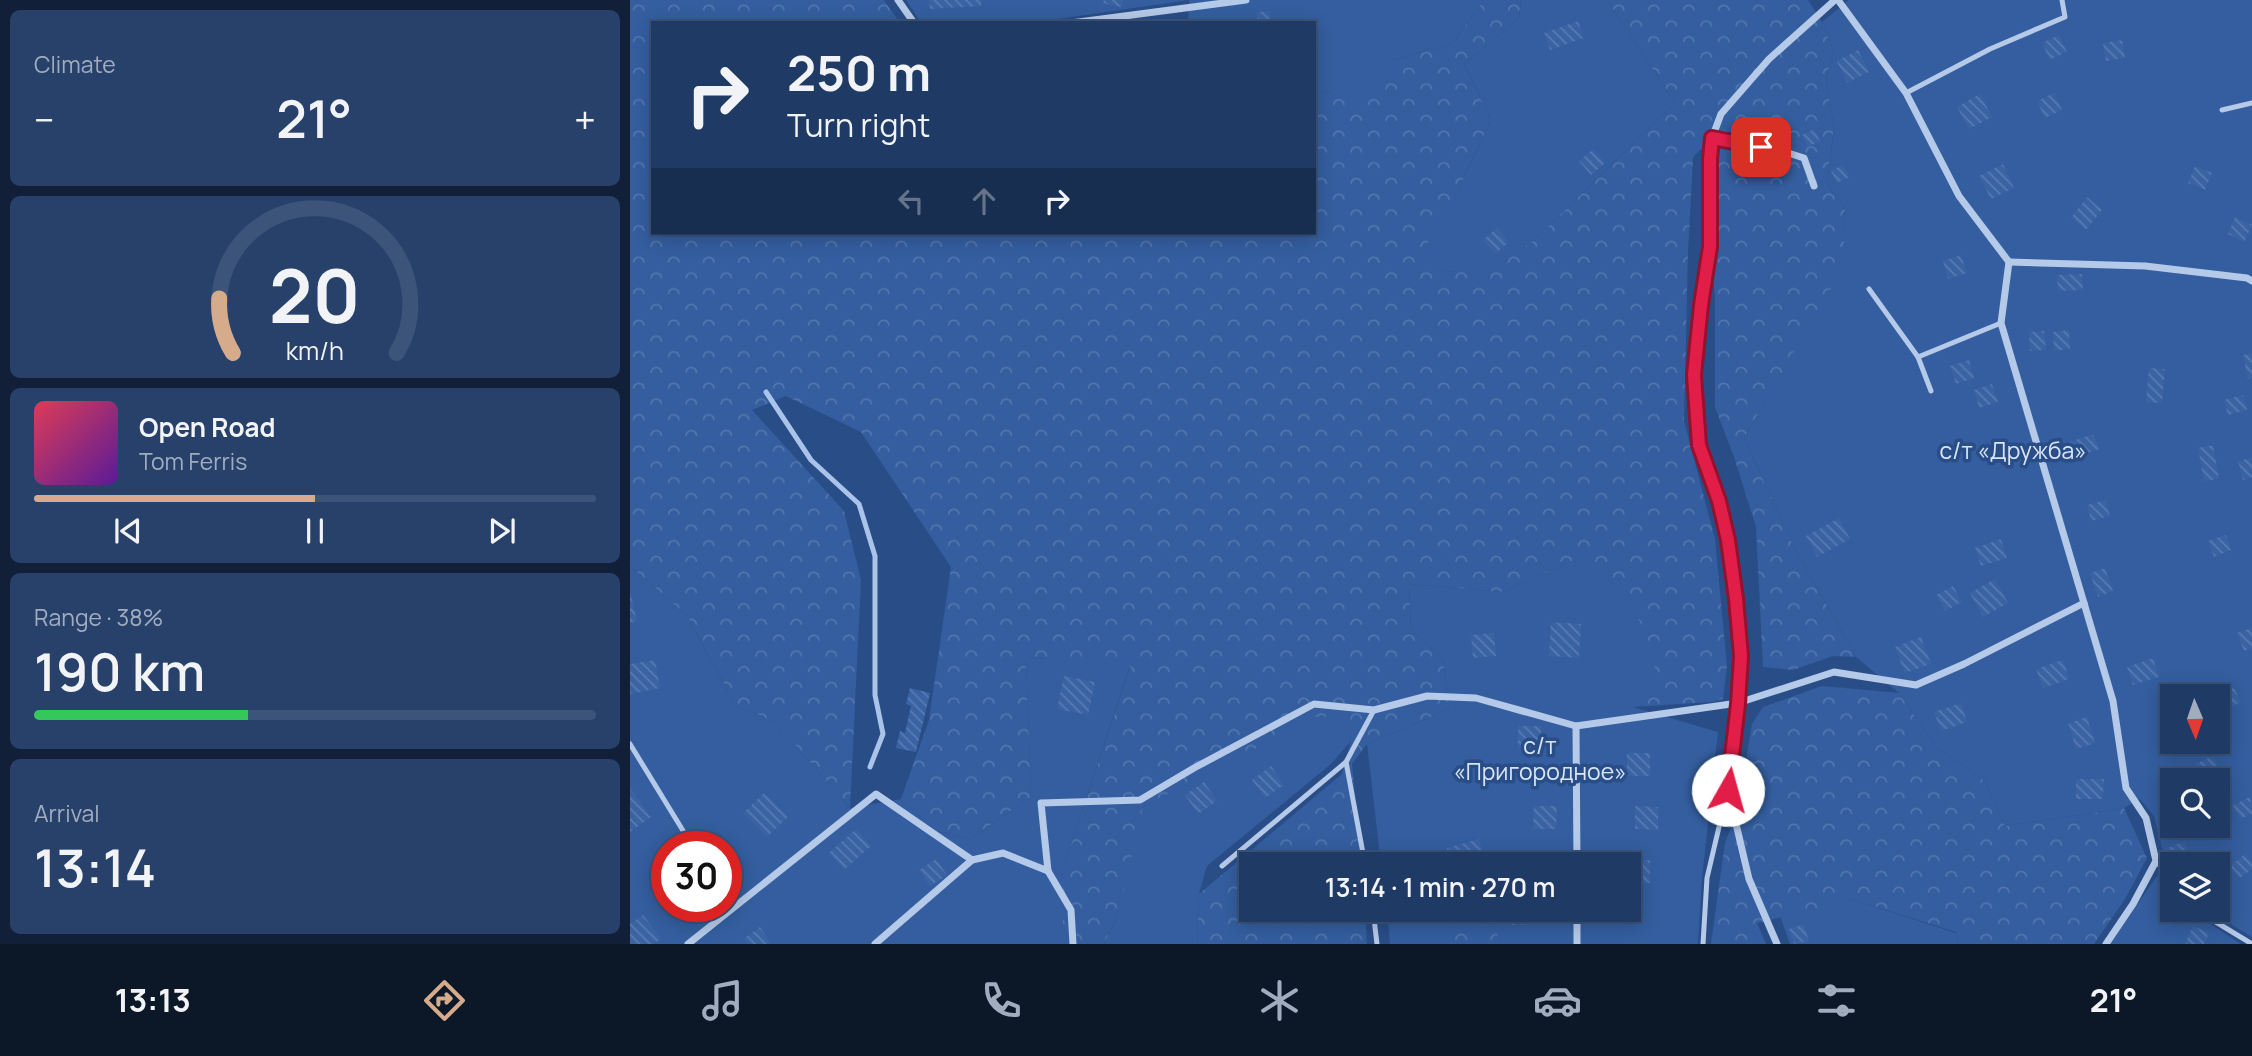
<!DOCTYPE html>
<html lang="en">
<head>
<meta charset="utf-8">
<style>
	body { margin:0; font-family:Manrope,sans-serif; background:#27416b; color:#f1f3f6; height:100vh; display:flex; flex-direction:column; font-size:26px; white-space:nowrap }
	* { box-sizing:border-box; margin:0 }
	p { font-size:23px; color:#a1adbf }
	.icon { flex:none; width:38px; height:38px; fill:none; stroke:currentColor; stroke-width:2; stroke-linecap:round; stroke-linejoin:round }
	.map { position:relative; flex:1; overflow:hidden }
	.side { display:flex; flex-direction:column; gap:10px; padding:10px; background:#112038; width:630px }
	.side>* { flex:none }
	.hud { position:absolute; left:21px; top:21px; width:665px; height:214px; border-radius:0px; box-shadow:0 4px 18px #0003,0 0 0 2px #3c5479; background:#1f3a65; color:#f1f3f6; overflow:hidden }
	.needle { width:46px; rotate:178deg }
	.controls { position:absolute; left:1530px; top:684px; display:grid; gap:14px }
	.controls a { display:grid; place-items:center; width:70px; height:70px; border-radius:0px; background:#1f3a65; box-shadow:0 4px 18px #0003,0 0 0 2px #3c5479; font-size:35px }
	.speed { position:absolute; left:21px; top:831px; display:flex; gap:14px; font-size:35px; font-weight:700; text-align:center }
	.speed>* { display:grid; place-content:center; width:91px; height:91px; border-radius:50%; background:#1f3a65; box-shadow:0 4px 18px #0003,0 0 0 2px #3c5479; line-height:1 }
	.speed .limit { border:10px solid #d22; background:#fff; color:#111 }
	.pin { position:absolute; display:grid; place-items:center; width:60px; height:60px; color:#fff; margin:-30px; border-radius:14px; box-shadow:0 4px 10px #0006 }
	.me { position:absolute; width:77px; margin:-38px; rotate:7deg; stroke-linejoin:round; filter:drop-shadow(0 0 5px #0008) }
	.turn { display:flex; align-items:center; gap:24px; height:147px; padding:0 21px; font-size:32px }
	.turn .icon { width:91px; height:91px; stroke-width:2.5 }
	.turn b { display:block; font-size:49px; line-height:60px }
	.lanes { display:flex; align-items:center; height:66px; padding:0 21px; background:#0003; justify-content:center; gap:35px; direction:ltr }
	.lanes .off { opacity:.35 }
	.big { font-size:52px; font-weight:600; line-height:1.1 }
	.side .tile { flex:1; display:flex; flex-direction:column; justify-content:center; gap:10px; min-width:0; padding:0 24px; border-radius:10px; background:#27416b }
	.side .dial { align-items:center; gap:0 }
	.dial svg { height:182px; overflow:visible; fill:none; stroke:#3c5479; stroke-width:7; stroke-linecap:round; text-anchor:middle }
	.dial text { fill:#f1f3f6; stroke:none }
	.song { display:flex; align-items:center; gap:21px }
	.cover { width:84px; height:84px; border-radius:10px; background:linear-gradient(135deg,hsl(350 70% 55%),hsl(270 70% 35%)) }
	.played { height:7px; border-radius:4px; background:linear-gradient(90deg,#d6ab8b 50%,#3c5479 50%) }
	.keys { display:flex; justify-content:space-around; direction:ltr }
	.heat { display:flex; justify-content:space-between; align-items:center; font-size:38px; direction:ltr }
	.charge { height:10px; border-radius:5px; background:linear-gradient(90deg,#34c759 38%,#3c5479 0) }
	.trip { position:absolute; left:609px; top:852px; width:402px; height:70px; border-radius:0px; background:#1f3a65; box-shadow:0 4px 18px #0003,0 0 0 2px #3c5479; font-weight:600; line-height:70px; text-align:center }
	.dock { display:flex; height:112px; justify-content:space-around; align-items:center; background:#0c1728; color:#a1adbf }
	.dock .icon { width:49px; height:49px }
	.dock .selected { color:#d6ab8b }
	.dock b { font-size:32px; color:#f1f3f6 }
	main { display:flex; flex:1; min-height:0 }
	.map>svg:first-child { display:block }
	.forest { fill:url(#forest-crowns) }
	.garden { fill:#345e9f; fill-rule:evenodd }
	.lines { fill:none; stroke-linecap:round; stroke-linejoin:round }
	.stream { stroke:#aac3e8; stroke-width:5 }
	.building { fill:url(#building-back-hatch) }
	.lane { stroke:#b5c9e8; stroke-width:5 }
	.street { stroke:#b5c9e8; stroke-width:7 }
	.route-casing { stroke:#92132f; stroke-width:18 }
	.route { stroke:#e11d48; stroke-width:12 }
	.labels { text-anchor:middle; stroke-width:7; stroke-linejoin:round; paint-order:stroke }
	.park-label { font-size:23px; fill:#d9e5f7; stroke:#294d87 }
</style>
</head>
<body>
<main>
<section class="side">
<div class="tile"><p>Climate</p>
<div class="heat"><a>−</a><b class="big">21°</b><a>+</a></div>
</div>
<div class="tile dial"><svg viewBox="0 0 100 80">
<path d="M14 69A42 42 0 1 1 86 69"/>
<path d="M14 69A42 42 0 0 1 8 45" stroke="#d6ab8b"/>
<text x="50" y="56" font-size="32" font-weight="700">20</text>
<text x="50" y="72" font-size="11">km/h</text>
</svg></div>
<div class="tile">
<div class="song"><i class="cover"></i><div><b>Open Road</b><p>Tom Ferris</p></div></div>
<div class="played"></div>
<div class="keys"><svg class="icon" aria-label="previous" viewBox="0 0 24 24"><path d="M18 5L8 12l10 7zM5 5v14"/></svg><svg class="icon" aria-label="pause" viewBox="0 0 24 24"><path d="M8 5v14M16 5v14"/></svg><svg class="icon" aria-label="next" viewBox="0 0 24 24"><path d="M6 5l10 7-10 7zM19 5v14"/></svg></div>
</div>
<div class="tile"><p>Range · 38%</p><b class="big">190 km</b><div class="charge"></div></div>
<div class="tile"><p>Arrival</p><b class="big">13:14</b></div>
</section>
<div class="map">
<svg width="1622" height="944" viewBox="0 0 1622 944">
	<defs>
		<pattern id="forest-crowns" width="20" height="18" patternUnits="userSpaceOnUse" patternTransform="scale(1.75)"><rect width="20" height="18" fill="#345e9f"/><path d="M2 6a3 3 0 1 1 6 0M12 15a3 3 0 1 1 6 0" fill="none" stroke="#5276ad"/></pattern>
		<pattern id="building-back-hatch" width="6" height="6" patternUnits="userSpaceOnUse" patternTransform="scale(1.75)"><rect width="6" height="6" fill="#3a63a4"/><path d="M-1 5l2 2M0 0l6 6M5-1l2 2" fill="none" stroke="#587ab2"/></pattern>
	</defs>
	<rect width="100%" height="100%" fill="#294d87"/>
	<!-- forest -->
	<g class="forest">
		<path d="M0,0h254l16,23h-247v210h661v-144l17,4 58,-32 63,-17 32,-44h37l-2,18 -55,46 27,56 -32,68 -16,84 54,-5 38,-28 140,-136 -68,-103h201l14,22 12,29 -8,27 8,50 -7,56 18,24 -1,60 -100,170 51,111 61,108 -23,-1 -40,14 -30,-3 -7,-140 -22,-70 -19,-50v-109l-12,-151 -10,10 -5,96 -4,168 31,118 12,127 -4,33 -11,3 -80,5 -57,-147 -72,32 -94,-8 2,46 32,29 6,48 -11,7 -71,30 -15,20 9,100h-110v46h114l2,34h-170l2,-50 143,-120 9,-33 -3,-25 -230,199 -14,29h-41v-75l67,-202 -104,-10 5,140 -61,42 -36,-9 -33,-31 28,-79 22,-153 -90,-135 -75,-36 -34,14 92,101 17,69 -11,228 -75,-86 -39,-16 -49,-90 -57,-50z"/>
		<path d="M1192,686l77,7 37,54 49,34 20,45 119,-18 23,50 -22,41 -31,45h-135l-3,-12 -102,-32 -97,23 9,21h-55l14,-101 13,-33 14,-86 11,-17z"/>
		<path d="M853,910h4l15,34h-49l2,-24z"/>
	</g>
	<!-- garden -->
	<g class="garden">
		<path d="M276,0h578l-32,44 -63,17 -9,35 -49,-3 -17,-4v-66h-126l1,-23 -158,23h-105l-7,-3z"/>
		<path d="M891,0h86l68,103 -140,136 -38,29 -54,4 -22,-17 38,-67 32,-68 -27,-56 55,-46z"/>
		<path d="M1219,0h403v937l-45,-27h10v-46h-45v4l-7,-8 -11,-44 -14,-17 -16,9 -119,18 -20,-45 -49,-34 -37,-54 -43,-36 -61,-108 -51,-111 99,-170 2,-60 -18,-24 7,-56 -8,-50 8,-27 -12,-29zM1542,696h45v46h-45zM1542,780h45v46h-45z"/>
		<path d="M945,560l43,26 25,41 15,54 -25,26 85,25 -16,146 -4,66h-196l-15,-34h142v-46h-248l-14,-120 71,-30 11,-7 -6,-48 -32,-29 -2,-46 94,8z"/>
		<path d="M0,566l57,50 49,90 39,16 75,86 51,-9 33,31 36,9 61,-42 -5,-140 104,9 -67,203v75h-433zM37,847h59v59h-59z"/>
		<path d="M719,716l2,25 -20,23 -124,102 -8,28 -2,50h-93l14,-29 25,-108 173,-90z"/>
		<path d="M1527,876l15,16v18h17l52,34h-131z"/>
		<path d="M1224,900l102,33 3,11h-169l-10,-28z"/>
		<path d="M757,910h96l-28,10 -2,24h-63z"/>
	</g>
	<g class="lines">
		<!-- stream -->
		<path class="stream" d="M136,392l45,68 48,44 16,52v139l8,39 -13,33"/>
	</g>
	<!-- building -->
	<g class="building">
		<path d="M299,0h52v6l-51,3z"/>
		<path d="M474,0h19l-2,7 -18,-4z"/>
		<path d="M640,11l1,12h-13l-1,-11z"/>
		<path d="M948,21l6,17 -34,12 -6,-17z"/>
		<path d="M1429,35l8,17 -17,8 -8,-17z"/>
		<path d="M1492,40l3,18 -19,3 -3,-18z"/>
		<path d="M1228,50l11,22 -22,11 -10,-22z"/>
		<path d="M1424,93l8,17 -17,8 -8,-17z"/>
		<path d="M1350,94l12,23 -23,12 -12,-22z"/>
		<path d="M1184,129l6,12 -12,6 -6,-12z"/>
		<path d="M963,149l12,14 -14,12 -12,-14z"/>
		<path d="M1373,164l11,24 -23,11 -12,-23z"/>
		<path d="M1213,165l6,12 -12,6 -6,-12z"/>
		<path d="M1565,166l17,7 -7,17 -17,-7z"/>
		<path d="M1457,197l15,13 -16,20 -15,-12z"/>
		<path d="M1605,217l17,8 -8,17 -16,-8z"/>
		<path d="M867,228l12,14 -14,12 -12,-14z"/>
		<path d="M1331,255l6,18 -19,6 -5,-18z"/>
		<path d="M1452,274l1,16 -25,1 -1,-16z"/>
		<path d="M1439,330l1,19 -16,2 -1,-19z"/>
		<path d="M1414,331l2,19 -16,1 -1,-19z"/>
		<path d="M1622,353v25l-4,1 -5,-24z"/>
		<path d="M1339,360l5,18 -18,6 -6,-18z"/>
		<path d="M1519,368l16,1 -3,34 -16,-1z"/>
		<path d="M1362,384l6,18 -19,6 -5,-18z"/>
		<path d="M1613,395l4,15 -19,5 -4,-15z"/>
		<path d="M1463,434l6,15 -24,9 -5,-16z"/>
		<path d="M1583,445l6,34 -15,2 -6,-33z"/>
		<path d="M1622,458v19l-9,3 -5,-19z"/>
		<path d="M1476,500l4,16 -19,5 -4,-16z"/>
		<path d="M1209,518l11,21 -33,18 -11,-21z"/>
		<path d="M1596,535l5,15 -17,7 -6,-16z"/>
		<path d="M1371,539l6,19 -26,8 -6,-18z"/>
		<path d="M1475,568l8,23 -15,6 -8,-24z"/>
		<path d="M1365,579l13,24 -25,14 -13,-24z"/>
		<path d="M1323,586l9,16 -17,9 -9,-16z"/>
		<path d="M0,592l7,29 -7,2z"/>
		<path d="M921,622l30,2 -2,34 -30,-2z"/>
		<path d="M1622,628v20l-8,3 -7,-18z"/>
		<path d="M864,633l2,23 -23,2 -2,-23z"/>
		<path d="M1291,637l10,27 -26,9 -10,-26z"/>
		<path d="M1523,658l6,19 -26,8 -6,-18z"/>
		<path d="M25,660l5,28 -30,6v-30z"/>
		<path d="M1433,660l6,19 -26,9 -7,-19z"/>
		<path d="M434,676l31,6 -7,33 -31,-6z"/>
		<path d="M280,688l20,5 -14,59 -20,-4 4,-17 5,2 6,-27 -5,-2z"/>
		<path d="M1604,688l7,14 -17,9 -7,-15z"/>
		<path d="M1331,703l6,19 -26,9 -7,-19z"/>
		<path d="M1542,706v18l-5,3 -7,-15z"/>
		<path d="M1457,717l8,26 -19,6 -8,-26z"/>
		<rect x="888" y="726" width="23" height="23"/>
		<rect x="997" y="753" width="23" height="23"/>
		<path d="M1583,756l7,14 -18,9 -7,-15z"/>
		<path d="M641,766l13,19 -19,13 -13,-18z"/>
		<path d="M1446,779h28l-1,20h-27z"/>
		<path d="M574,782l13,19 -19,13 -13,-19z"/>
		<path d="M0,788l21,29 -21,15z"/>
		<path d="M134,793l24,24 -21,20 -24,-24z"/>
		<path d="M1620,797l2,17 -12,5 -7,-14z"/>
		<path d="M904,806h23l-1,23h-23z"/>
		<path d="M1005,806l23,1v23l-23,-1z"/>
		<path d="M226,829l15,17 -27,24 -15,-17z"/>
		<path d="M849,839l6,23 -10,2h-24l-4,-16z"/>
		<path d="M1554,841l6,14 -17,9 -7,-15z"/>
		<path d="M1615,854l7,9v6l-12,9 -10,-12z"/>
		<path d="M306,859l11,16 -17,11 -11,-16z"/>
		<path d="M1007,860h13v23h-14z"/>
		<path d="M881,910h18l1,14 -18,1z"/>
		<path d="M13,915l18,24 -7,5h-24v-20z"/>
		<path d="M1174,924l5,17 -15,3 -5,-15z"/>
		<path d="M1563,926l16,7 -5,11h-19z"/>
		<path d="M130,927l11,17h-24l-4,-5z"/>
	</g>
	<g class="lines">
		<!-- lane -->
		<g class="lane">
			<path d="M1276,93l84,-44 75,-32 -3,-17"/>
			<path d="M1592,110l30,-7"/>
			<path d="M1239,289l49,68"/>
			<path d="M1301,391l-13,-34 83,-34"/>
			<path d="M0,744l63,103"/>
			<path d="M716,762l19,102"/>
			<path d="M1526,861l16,19"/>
			<path d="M592,866l124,-104 28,-52"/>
			<path d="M743,910l4,34"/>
			<path d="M1566,910l56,34"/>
			<path d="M1073,944l4,-66 20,-85"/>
		</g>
		<!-- street -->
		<g class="street">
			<path d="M268,0l16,23"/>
			<path d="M1208,0l68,93 53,103 50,66 -8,61 112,378 13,87 20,30 10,43 -23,43 -27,40"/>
			<path d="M441,23l175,-23"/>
			<path d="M1082,138l73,14 19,6 10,28"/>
			<path d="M1379,262l136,4 102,12 5,3"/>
			<path d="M946,726l1,138"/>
			<path d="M947,910v34"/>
			<path d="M58,944l188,-150 96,66 31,-7 45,18"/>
			<path d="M245,944l97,-84"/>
			<path d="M443,944l-2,-34 -23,-39 -7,-68 99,-3 54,-32 120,-64 60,6 53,-14 49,2 100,28 162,-23 96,-31 82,13 48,-21 120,-61"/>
			<path d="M1147,944l-28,-65 -21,-89 10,-87 3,-47 -5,-57 -8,-59 -9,-39 -20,-56 -5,-70 7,-70 9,-58v-88l2,-21 9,-24 48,-55 66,-59"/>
		</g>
	</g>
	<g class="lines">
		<defs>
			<path id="route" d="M1098,790l10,-86 3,-48 -5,-57 -8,-59 -9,-39 -20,-56 -5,-70 7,-70 9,-58v-88l2,-21 49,9"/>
		</defs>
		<!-- route casing -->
		<use href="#route" class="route-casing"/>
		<!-- route -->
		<use href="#route" class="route"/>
	</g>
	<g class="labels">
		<!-- park labels -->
		<g class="park-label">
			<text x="1383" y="459">с/т «Дружба»</text>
			<text x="910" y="754">с/т<tspan x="910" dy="26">«Пригородное»</tspan></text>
		</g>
	</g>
</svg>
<div class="controls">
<a><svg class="needle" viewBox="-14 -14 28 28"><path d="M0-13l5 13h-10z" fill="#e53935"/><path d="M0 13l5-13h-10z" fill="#a1adbf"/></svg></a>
<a><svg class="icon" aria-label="search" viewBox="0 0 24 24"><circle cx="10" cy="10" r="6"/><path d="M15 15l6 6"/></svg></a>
<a><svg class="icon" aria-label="layers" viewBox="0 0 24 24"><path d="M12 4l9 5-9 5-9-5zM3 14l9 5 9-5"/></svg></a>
</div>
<div class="speed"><div class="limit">30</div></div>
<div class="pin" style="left:1131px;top:147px;background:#d93025"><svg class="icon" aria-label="arrive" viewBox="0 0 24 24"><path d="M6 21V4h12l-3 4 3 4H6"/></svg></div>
<svg class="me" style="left:1098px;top:790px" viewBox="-20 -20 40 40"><circle r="19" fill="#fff"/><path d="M0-13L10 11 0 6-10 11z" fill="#e11d48"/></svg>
<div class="trip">13:14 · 1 min · 270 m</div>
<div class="hud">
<div class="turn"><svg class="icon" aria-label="right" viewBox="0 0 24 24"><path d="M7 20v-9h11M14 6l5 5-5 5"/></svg><div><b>250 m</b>Turn right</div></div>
<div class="lanes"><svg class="icon off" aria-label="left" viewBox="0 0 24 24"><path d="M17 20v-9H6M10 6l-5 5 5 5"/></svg><svg class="icon off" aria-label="ahead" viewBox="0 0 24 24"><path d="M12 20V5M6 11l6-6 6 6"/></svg><svg class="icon" aria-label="right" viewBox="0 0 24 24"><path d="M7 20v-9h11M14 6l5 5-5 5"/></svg></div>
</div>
</div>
</main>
<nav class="dock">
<b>13:13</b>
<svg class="icon selected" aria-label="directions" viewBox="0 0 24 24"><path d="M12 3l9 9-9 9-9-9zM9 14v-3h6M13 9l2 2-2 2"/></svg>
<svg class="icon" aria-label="music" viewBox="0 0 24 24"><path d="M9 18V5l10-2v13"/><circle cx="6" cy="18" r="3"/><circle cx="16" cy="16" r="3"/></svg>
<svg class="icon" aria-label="phone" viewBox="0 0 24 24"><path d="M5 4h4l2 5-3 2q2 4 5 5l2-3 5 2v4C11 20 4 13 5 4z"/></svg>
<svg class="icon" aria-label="climate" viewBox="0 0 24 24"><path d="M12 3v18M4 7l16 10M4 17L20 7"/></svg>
<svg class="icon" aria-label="car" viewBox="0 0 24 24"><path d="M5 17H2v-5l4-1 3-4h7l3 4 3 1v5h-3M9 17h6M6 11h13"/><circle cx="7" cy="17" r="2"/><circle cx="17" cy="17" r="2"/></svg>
<svg class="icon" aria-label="filters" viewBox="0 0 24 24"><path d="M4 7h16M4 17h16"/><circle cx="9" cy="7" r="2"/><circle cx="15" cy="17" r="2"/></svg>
<b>21°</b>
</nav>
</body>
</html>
